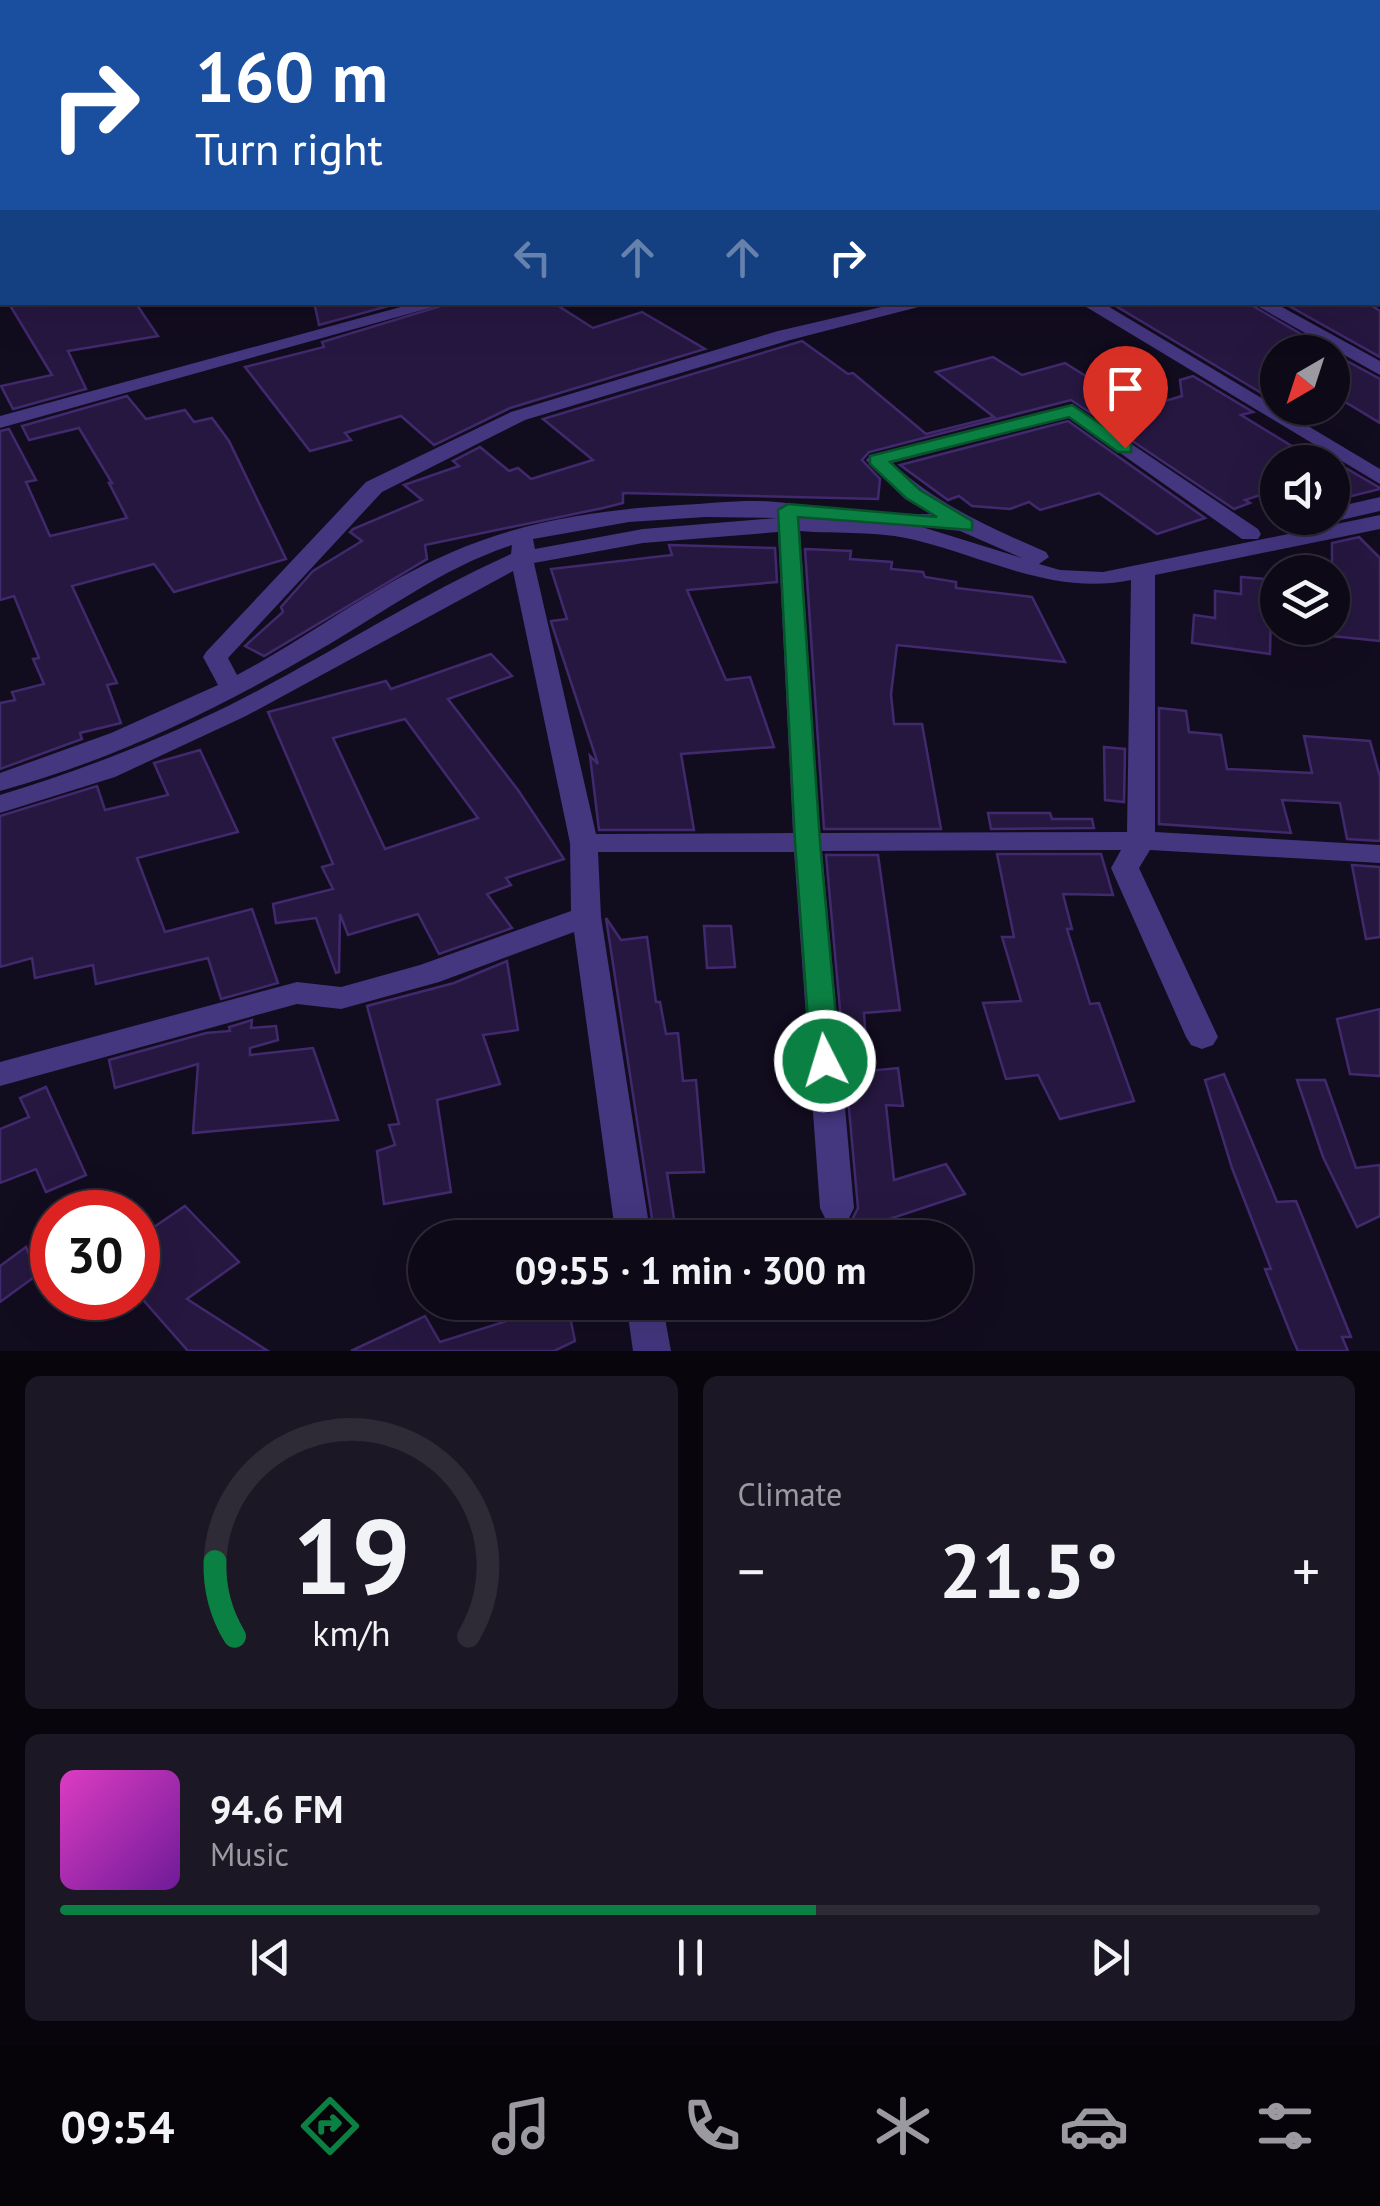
<!DOCTYPE html>
<html lang="en">
<head>
<meta charset="utf-8">
<style>
	body { margin:0; font-family:"PT Sans",sans-serif; background:#1c1724; color:#f1f3f6; height:100vh; display:flex; flex-direction:column; font-size:38px; white-space:nowrap }
	* { box-sizing:border-box; margin:0 }
	p { font-size:32px; color:#9b9aa1 }
	.icon { flex:none; width:55px; height:55px; fill:none; stroke:currentColor; stroke-width:2; stroke-linecap:round; stroke-linejoin:round }
	.map { position:relative; height:1351px; overflow:hidden }
	.drawer { display:flex; flex-direction:column; gap:25px; padding:25px; background:#08050d; flex:1 }
	.drawer>* { flex:none }
	.top-card { position:absolute; left:0px; top:0px; width:1380px; height:305px; box-shadow:0 10px 40px #0002,0 0 0 2px #2e2a36; background:#1a4fa0; color:#fff; overflow:hidden }
	.needle { width:65px; rotate:219deg }
	.buttons { position:absolute; left:1260px; top:335px; display:grid; gap:20px }
	.buttons a { display:grid; place-items:center; width:90px; height:90px; border-radius:50%; background:#0e0917; box-shadow:0 10px 40px #0002,0 0 0 2px #2e2a36; font-size:50px }
	.speed { position:absolute; left:30px; top:1190px; display:flex; gap:20px; font-size:50px; font-weight:700; text-align:center }
	.speed>* { display:grid; place-content:center; width:130px; height:130px; border-radius:50%; background:#0e0917; box-shadow:0 10px 40px #0002,0 0 0 2px #2e2a36; line-height:1 }
	.speed .limit { border:15px solid #d22; background:#fff; color:#111 }
	.pin { position:absolute; display:grid; place-items:center; width:85px; height:85px; color:#fff; margin:-102px -42px; border-radius:50% 50% 50% 0; rotate:-45deg; box-shadow:0 0 10px #0007 }
	.pin .icon { rotate:45deg }
	.me { position:absolute; width:110px; margin:-55px; rotate:355deg; stroke-linejoin:round; filter:drop-shadow(0 0 8px #0008) }
	.turn { display:flex; align-items:center; gap:35px; height:210px; padding:0 30px; font-size:45px }
	.turn .icon { width:130px; height:130px; stroke-width:2.5 }
	.turn b { display:block; font-size:70px; line-height:85px }
	.lanes { display:flex; align-items:center; height:95px; padding:0 30px; background:#0003; justify-content:center; gap:50px; direction:ltr }
	.lanes .off { opacity:.35 }
	.big { font-size:75px; font-weight:700; line-height:1.1 }
	.drawer .tile { flex:1; display:flex; flex-direction:column; justify-content:center; gap:15px; min-width:0; padding:0 35px; border-radius:15px; background:#1c1724 }
	.drawer .dial { align-items:center; gap:0 }
	.dial svg { height:260px; overflow:visible; fill:none; stroke:#2e2a36; stroke-width:7; stroke-linecap:round; text-anchor:middle }
	.dial text { fill:#f1f3f6; stroke:none }
	.song { display:flex; align-items:center; gap:30px }
	.cover { width:120px; height:120px; border-radius:15px; background:linear-gradient(135deg,hsl(310 70% 55%),hsl(280 70% 35%)) }
	.played { height:10px; border-radius:5px; background:linear-gradient(90deg,#0b8043 60%,#2e2a36 60%) }
	.keys { display:flex; justify-content:space-around; direction:ltr }
	.heat { display:flex; justify-content:space-between; align-items:center; font-size:55px; direction:ltr }
	.drawer .tiles { flex:1; display:grid; gap:25px; grid-template-columns:1fr 1fr }
	.tile:last-child { grid-column:span 2 }
	.trip { position:absolute; left:408px; top:1220px; width:565px; height:100px; border-radius:50px; background:#0e0917; box-shadow:0 10px 40px #0002,0 0 0 2px #2e2a36; font-weight:700; line-height:100px; text-align:center }
	.tab-bar { display:flex; height:160px; justify-content:space-around; align-items:center; background:#060409; color:#9b9aa1 }
	.tab-bar .icon { width:70px; height:70px }
	.tab-bar .on { color:#0b8043 }
	.tab-bar b { font-size:45px; color:#f1f3f6 }
	.map>svg:first-child { display:block }
	.building { fill:#261740; stroke:#41296d; stroke-width:2.5; fill-rule:evenodd }
	.lines { fill:none; stroke-linecap:round; stroke-linejoin:round }
	.minor { fill:#44367f; fill-rule:evenodd }
	.route { fill:#0b8043; stroke:#07532c; stroke-width:2.5 }
</style>
</head>
<body>
<div class="map">
<svg width="1380" height="1351" viewBox="0 0 1380 1351">
	<rect width="100%" height="100%" fill="#120c1f"/>
	<!-- building -->
	<g class="building">
		<path d="M8,302h127l23,34 -90,15 18,38 -73,20 -12,-23 51,-11z"/>
		<path d="M314,302h89l-84,23z"/>
		<path d="M454,302h98l41,26 49,-16 63,37 -195,59 -76,37 -33,-29 -56,17 6,7 -41,11 -65,-84 79,-20 -2,-5z"/>
		<path d="M1109,302h137l86,50h-54v51z"/>
		<path d="M1282,302h84l14,9v46z"/>
		<path d="M802,341l46,33 5,-1 73,61 68,-17 -58,-45 57,-15 29,18 43,-12 62,39 10,-3 11,7 34,-10 -2,-16 13,-4 60,36 -12,3 77,47h-40v27l-33,11 5,3 -16,6 -163,-109 -202,52 -7,8 18,19 -2,20 -255,-6v10l-20,5 -178,37 2,14 -163,97 -19,-10 38,-34 -2,-5 32,-36 49,-30 -12,-9 3,-3 69,-29 -18,-15 55,-19 -6,-5 27,-14 29,24 9,-3 13,11 62,-19 -50,-41z"/>
		<path d="M1332,353l48,26v44l-48,-29z"/>
		<path d="M127,396l19,23 39,-9 9,12 18,-4 17,23 57,118 -112,33 -20,-28 -82,22 45,97 -10,2 14,38 -41,10 2,6 -82,30v-66l15,-3 -3,-8 32,-8 -11,-25 6,-1 -25,-62 -14,4v-169l9,-2 27,51 -10,2 24,54 77,-18 -18,-35h3l-33,-55 -50,12 -7,-14z"/>
		<path d="M1068,421l137,97 -48,16 -58,-41 -59,17 -11,-8 -19,7 -38,-3 -13,-10 -11,4 -48,-35z"/>
		<path d="M1337,463l43,25v1l-48,12v-37z"/>
		<path d="M1359,537l21,21v83l-48,-5v-51l7,1 -7,-7v-36z"/>
		<path d="M669,545l106,3 2,34 -90,8 39,90 24,-3 24,70 -93,7 13,76h-95l-9,-74 8,8 -46,-139 -1,-4 16,-2 -16,-50 121,-14z"/>
		<path d="M805,549l46,2 -1,8 42,3 -1,7 32,3 2,5 31,5v6l76,9 33,65 -168,-17 -6,49 3,30h28l19,105h-117z"/>
		<path d="M1241,577l37,3v30l-7,-1 -1,45 -78,-11 2,-28 21,3v-27l26,3z"/>
		<path d="M491,654l21,22 -64,23 70,91 46,69 -58,19 5,7 -24,9 25,34 -73,26 -21,-40 -70,21 -8,-21 -1,58 -3,1 -20,-55 -40,5 -3,-19 60,-15 -11,-22 11,-3 -65,-152 118,-31 5,8zM405,719l73,99 -93,31 -52,-111z"/>
		<path d="M1159,708l27,3 3,21 32,3 6,34 85,4 -8,-37 66,5 10,36v64l-33,-2 -7,-36 -58,-3 9,33 -132,-9z"/>
		<path d="M1104,747l21,2 -1,53 -19,-2z"/>
		<path d="M200,750l38,82 -101,26 28,74 87,-23 26,74 -57,16 -13,-41 -112,26 -3,-19 -58,13 -3,-20 -32,9v-151l97,-30 8,24 63,-15 -14,-32z"/>
		<path d="M988,813h62l2,6h40l2,9 -103,1z"/>
		<path d="M997,854h104l12,41 -50,-1 9,35h-5l23,75 9,-1 35,98 -74,18 -22,-44 -32,4 -23,-76 38,-2 -19,-64h12z"/>
		<path d="M826,855h52l22,155 -36,3 4,58 30,-3 5,38 -17,-1 8,75 52,-16 19,30 -106,35 -6,-11 5,-10z"/>
		<path d="M1352,865l28,2v70l-14,2z"/>
		<path d="M606,918l15,22 26,-3 9,65h4l6,32 12,-1 5,48 13,-1 8,92 -37,1 10,65h-22z"/>
		<path d="M704,926h27l4,41 -28,1z"/>
		<path d="M507,961l11,69 -35,5 17,49 -63,16 14,92 -67,12 -7,-53 18,-6 -6,-20 10,-1 -32,-118 87,-23z"/>
		<path d="M1380,1009v67l-30,-2 -13,-55z"/>
		<path d="M252,1020l-1,8 25,-2 2,14 -28,8v7l63,-7 25,72 -145,13 5,-69 -83,24 -6,-28 97,-27 24,-2 -1,-4z"/>
		<path d="M1224,1074l53,128 19,-1 55,136h-9l6,14h-50l-5,-11 -28,-71h6l-39,-101 -27,-88z"/>
		<path d="M1297,1080h28l31,88 24,-3v51l-23,11 -34,-70z"/>
		<path d="M46,1087l40,88 -40,17 -10,-23 -36,14v-54l29,-12 -9,-19z"/>
		<path d="M185,1206l54,56 -52,37 81,52h-80l-50,-57v-56z"/>
		<path d="M26,1247l11,28 -37,27v-36z"/>
		<path d="M567,1302l8,39 -21,10h-203l74,-35 15,26z"/>
	</g>
	<g class="lines">
		<!-- minor -->
		<g class="minor">
			<path d="M789,0h21l1,2h-21z"/>
			<path d="M1054,0h23l1,2h-23z"/>
			<path d="M1342,0h25l1,2h-25z"/>
			<rect x="0" y="17" width="2" height="8"/>
			<rect x="1378" y="60" width="2" height="8"/>
			<path d="M0,116l2,1v13l-2,-1z"/>
			<path d="M1378,127h2v10l-2,-1z"/>
			<rect x="0" y="187" width="2" height="10"/>
			<rect x="0" y="275" width="2" height="10"/>
			<path d="M1378,296h2v11l-10,-5h8z"/>
			<path d="M419,302h32l-451,126v-12z"/>
			<path d="M903,302h35l-148,38 -265,80 -143,72 -154,166 9,17c72,-38 138,-90 213,-122 71,-32 154,-44 231,-48 36,-2 80,-8 115,0l4,13 113,7 -9,-6 3,-5h24l-26,-15 -39,-39 4,-4 202,-52 186,125 3,5 -3,5h-16l-173,-122 -177,46c46,42 97,64 154,89l3,5 -10,7 21,6 43,2 277,-57v14l-225,46v257l225,13v18l-230,-13 -11,18 79,169 -5,8 -11,4 -11,-4 -5,-8 -75,-169 10,-18 -299,1 32,357 -5,10 -12,4 -12,-4 -5,-10 -26,-356h-196l3,65 50,321h-35l-42,-306 -135,50 -98,27 -44,-5 -297,82v-24l297,-80 44,5 79,-22 151,-54 -1,-68 -57,-272 -267,145 -131,61 -115,36v-18c79,-24 154,-53 228,-89 96,-48 185,-108 283,-152l1,-9c-71,23 -128,68 -193,105 -99,58 -208,111 -319,141v-18l111,-40 107,-48 -15,-28 3,-5 160,-170 145,-70 267,-81zM705,517l72,1 -134,11 -108,20 -2,-10 96,-17zM916,526l44,5 62,27 -100,-31zM800,531c37,3 80,0 115,9 74,18 139,56 216,40l-4,252 -307,1zM778,532l15,301 -197,1 -62,-271 109,-20z"/>
			<path d="M1078,302h23l279,167v15z"/>
			<path d="M1250,302h23l107,59v14z"/>
			<path d="M1380,497v14l-48,11 -9,-4h9v-10z"/>
			<path d="M626,1302h36l9,49h-38z"/>
		</g>
	</g>
	<!-- route -->
	<path class="route" d="M1072,405l59,39v8h-13l-49,-35 -179,45 30,28 52,31v9l-174,-13 22,325 20,219 -4,8 -11,3 -10,-3 -4,-8 -16,-219 -17,-332 10,-6 149,13 -31,-19 -36,-34v-8z"/>
</svg>
<div class="buttons">
<a><svg class="needle" viewBox="-14 -14 28 28"><path d="M0-13l5 13h-10z" fill="#e53935"/><path d="M0 13l5-13h-10z" fill="#9b9aa1"/></svg></a>
<a><svg class="icon" aria-label="sound" viewBox="0 0 24 24"><path d="M4 9h4l5-4v14l-5-4H4zM17 9q2 3 0 6"/></svg></a>
<a><svg class="icon" aria-label="layers" viewBox="0 0 24 24"><path d="M12 4l9 5-9 5-9-5zM3 14l9 5 9-5"/></svg></a>
</div>
<div class="speed"><div class="limit">30</div></div>
<div class="pin" style="left:1125px;top:448px;background:#d93025"><svg class="icon" aria-label="arrive" viewBox="0 0 24 24"><path d="M6 21V4h12l-3 4 3 4H6"/></svg></div>
<svg class="me" style="left:825px;top:1061px" viewBox="-20 -20 40 40"><circle r="17" fill="#0b8043" stroke="#fff" stroke-width="3"/><path d="M0-11L8 9 0 5-8 9z" fill="#fff"/></svg>
<div class="trip">09:55 · 1 min · 300 m</div>
<div class="top-card">
<div class="turn"><svg class="icon" aria-label="right" viewBox="0 0 24 24"><path d="M7 20v-9h11M14 6l5 5-5 5"/></svg><div><b>160 m</b>Turn right</div></div>
<div class="lanes"><svg class="icon off" aria-label="left" viewBox="0 0 24 24"><path d="M17 20v-9H6M10 6l-5 5 5 5"/></svg><svg class="icon off" aria-label="ahead" viewBox="0 0 24 24"><path d="M12 20V5M6 11l6-6 6 6"/></svg><svg class="icon off" aria-label="ahead" viewBox="0 0 24 24"><path d="M12 20V5M6 11l6-6 6 6"/></svg><svg class="icon" aria-label="right" viewBox="0 0 24 24"><path d="M7 20v-9h11M14 6l5 5-5 5"/></svg></div>
</div>
</div>
<section class="drawer">
<div class="tiles">
<div class="tile dial"><svg viewBox="0 0 100 80">
<path d="M14 69A42 42 0 1 1 86 69"/>
<path d="M14 69A42 42 0 0 1 8 46" stroke="#0b8043"/>
<text x="50" y="56" font-size="32" font-weight="700">19</text>
<text x="50" y="72" font-size="11">km/h</text>
</svg></div>
<div class="tile"><p>Climate</p>
<div class="heat"><a>−</a><b class="big">21.5°</b><a>+</a></div>
</div>
<div class="tile">
<div class="song"><i class="cover"></i><div><b>94.6 FM</b><p>Music</p></div></div>
<div class="played"></div>
<div class="keys"><svg class="icon" aria-label="previous" viewBox="0 0 24 24"><path d="M18 5L8 12l10 7zM5 5v14"/></svg><svg class="icon" aria-label="pause" viewBox="0 0 24 24"><path d="M8 5v14M16 5v14"/></svg><svg class="icon" aria-label="next" viewBox="0 0 24 24"><path d="M6 5l10 7-10 7zM19 5v14"/></svg></div>
</div>
</div>
</section>
<nav class="tab-bar">
<b>09:54</b>
<svg class="icon on" aria-label="directions" viewBox="0 0 24 24"><path d="M12 3l9 9-9 9-9-9zM9 14v-3h6M13 9l2 2-2 2"/></svg>
<svg class="icon" aria-label="music" viewBox="0 0 24 24"><path d="M9 18V5l10-2v13"/><circle cx="6" cy="18" r="3"/><circle cx="16" cy="16" r="3"/></svg>
<svg class="icon" aria-label="phone" viewBox="0 0 24 24"><path d="M5 4h4l2 5-3 2q2 4 5 5l2-3 5 2v4C11 20 4 13 5 4z"/></svg>
<svg class="icon" aria-label="climate" viewBox="0 0 24 24"><path d="M12 3v18M4 7l16 10M4 17L20 7"/></svg>
<svg class="icon" aria-label="car" viewBox="0 0 24 24"><path d="M5 17H2v-5l4-1 3-4h7l3 4 3 1v5h-3M9 17h6M6 11h13"/><circle cx="7" cy="17" r="2"/><circle cx="17" cy="17" r="2"/></svg>
<svg class="icon" aria-label="filters" viewBox="0 0 24 24"><path d="M4 7h16M4 17h16"/><circle cx="9" cy="7" r="2"/><circle cx="15" cy="17" r="2"/></svg>
</nav>
</body>
</html>
